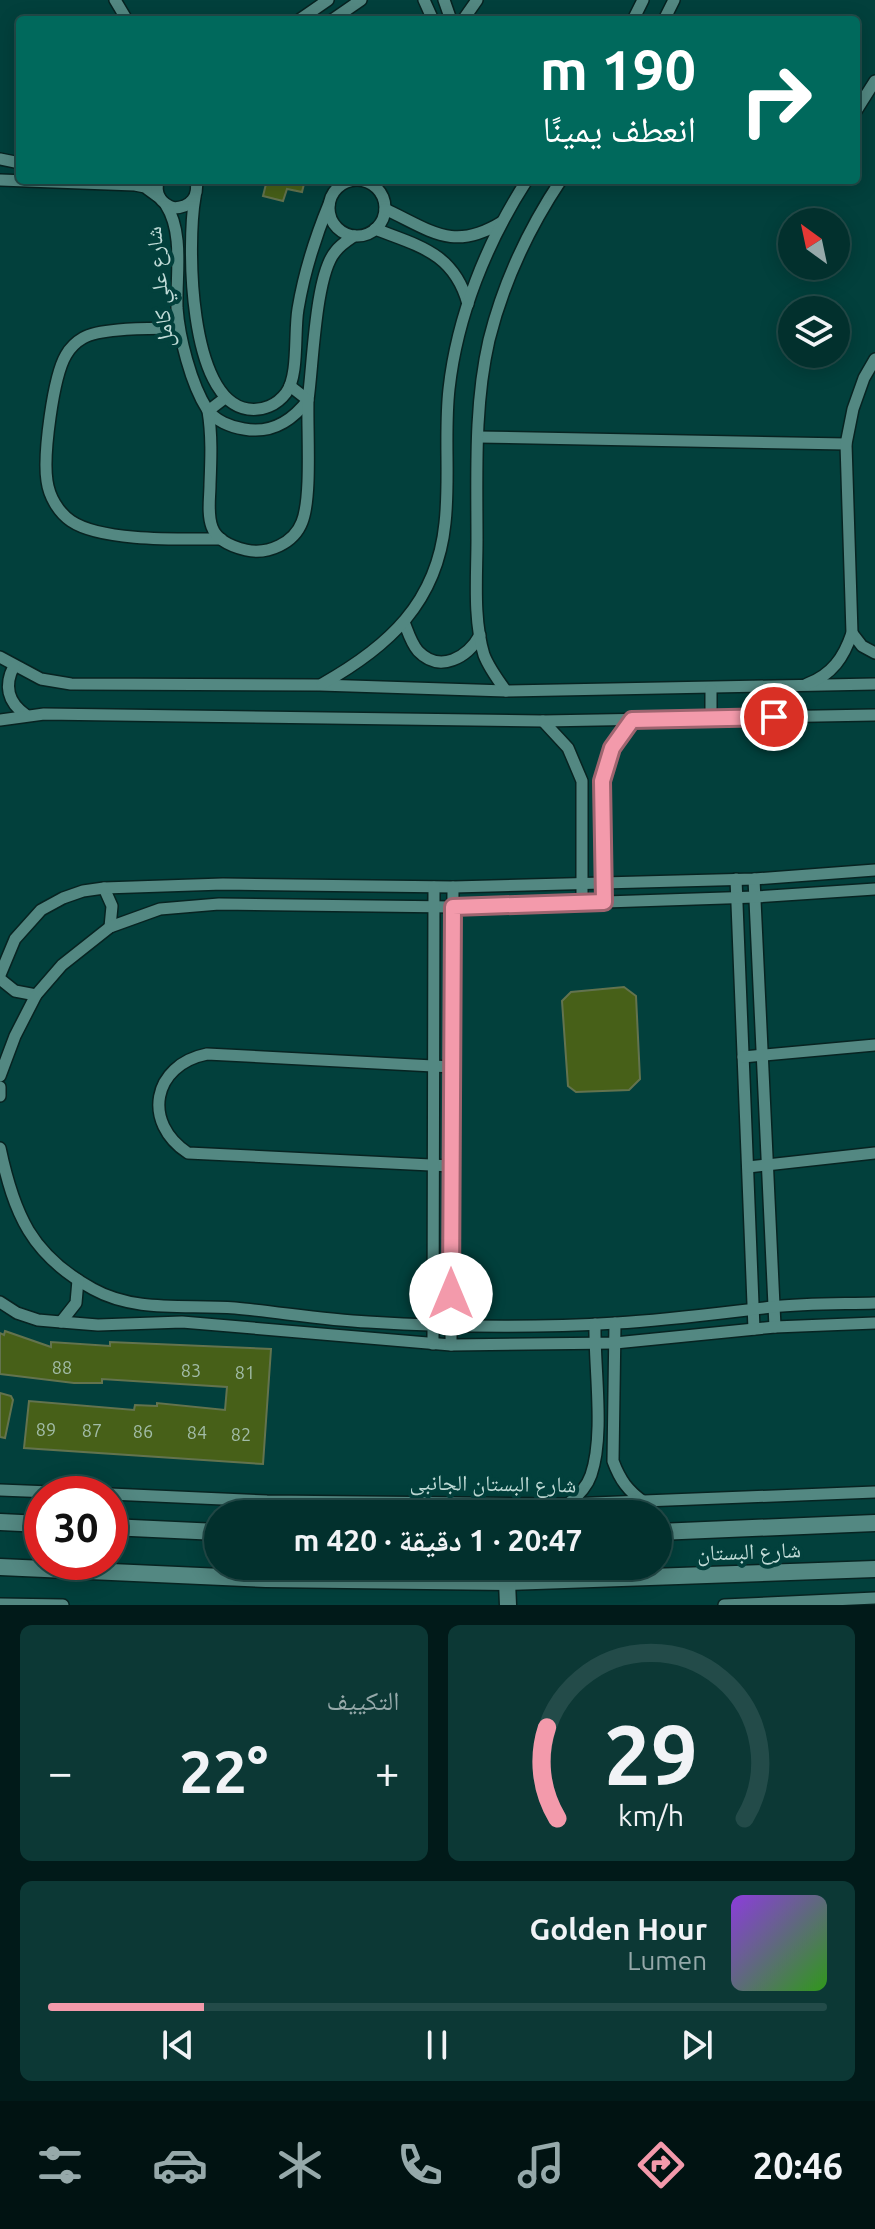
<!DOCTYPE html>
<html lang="ar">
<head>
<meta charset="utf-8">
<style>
	body { margin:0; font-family:Ubuntu,"Noto Naskh Arabic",sans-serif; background:#0c3835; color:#f1f3f6; direction:rtl; height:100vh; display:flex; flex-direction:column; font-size:30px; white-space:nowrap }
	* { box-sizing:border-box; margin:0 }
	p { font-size:26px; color:#96a9aa }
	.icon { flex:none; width:44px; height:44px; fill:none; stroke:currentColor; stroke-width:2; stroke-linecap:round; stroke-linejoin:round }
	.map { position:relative; height:1605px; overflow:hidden; direction:ltr }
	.drawer { display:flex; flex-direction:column; gap:20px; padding:20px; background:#011a19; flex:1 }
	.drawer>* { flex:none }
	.hud { position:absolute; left:16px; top:16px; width:844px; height:168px; border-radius:8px; box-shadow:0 4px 20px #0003,0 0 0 2px #234b49; direction:rtl; background:#00695c; color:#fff; overflow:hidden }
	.needle { width:52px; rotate:327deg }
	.fabs { position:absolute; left:778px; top:208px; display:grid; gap:16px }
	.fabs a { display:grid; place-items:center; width:72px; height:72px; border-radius:50%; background:#02302d; box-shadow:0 4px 20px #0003,0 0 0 2px #234b49; font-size:40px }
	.speed { position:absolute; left:24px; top:1476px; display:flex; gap:16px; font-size:40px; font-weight:700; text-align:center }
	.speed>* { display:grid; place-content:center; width:104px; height:104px; border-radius:50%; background:#02302d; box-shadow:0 4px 20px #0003,0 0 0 2px #234b49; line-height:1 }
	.speed .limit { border:12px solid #d22; background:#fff; color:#111 }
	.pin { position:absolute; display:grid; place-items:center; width:68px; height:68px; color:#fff; margin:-34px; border:4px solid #fff; border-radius:50%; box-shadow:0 2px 8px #0007 }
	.me { position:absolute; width:88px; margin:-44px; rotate:0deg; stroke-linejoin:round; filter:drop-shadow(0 0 6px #0008) }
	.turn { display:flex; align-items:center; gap:28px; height:168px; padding:0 32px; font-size:36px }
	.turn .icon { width:104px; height:104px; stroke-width:2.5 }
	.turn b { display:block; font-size:56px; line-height:68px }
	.big { font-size:60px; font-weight:700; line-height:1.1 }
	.drawer .tile { flex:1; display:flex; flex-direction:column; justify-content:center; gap:12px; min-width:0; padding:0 28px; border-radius:12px; background:#0c3835 }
	.drawer .dial { align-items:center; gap:0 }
	.dial svg { height:208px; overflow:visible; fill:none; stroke:#234b49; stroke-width:7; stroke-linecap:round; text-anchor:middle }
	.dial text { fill:#f1f3f6; stroke:none }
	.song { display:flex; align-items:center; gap:24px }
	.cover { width:96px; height:96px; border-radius:12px; background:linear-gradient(135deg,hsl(270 70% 55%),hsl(110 70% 35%)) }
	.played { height:8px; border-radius:4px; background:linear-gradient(90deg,#f39aab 20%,#234b49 20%) }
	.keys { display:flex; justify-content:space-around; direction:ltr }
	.heat { display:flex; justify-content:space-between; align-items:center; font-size:44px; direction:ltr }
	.drawer .tiles { flex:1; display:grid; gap:20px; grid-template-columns:1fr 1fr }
	.tile:last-child { grid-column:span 2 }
	.trip { position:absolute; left:204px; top:1500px; width:468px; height:80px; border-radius:40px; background:#02302d; box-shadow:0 4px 20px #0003,0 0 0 2px #234b49; font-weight:700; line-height:80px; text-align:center; direction:rtl }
	.menu { display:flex; height:128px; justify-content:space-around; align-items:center; background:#011312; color:#96a9aa }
	.menu .icon { width:56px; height:56px }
	.menu .active { color:#f39aab }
	.menu b { font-size:36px; color:#f1f3f6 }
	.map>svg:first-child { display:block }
	.building { fill:#476018; stroke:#63734e; stroke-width:2 }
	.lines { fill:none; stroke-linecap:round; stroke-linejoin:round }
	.street-casing { stroke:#072321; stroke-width:14 }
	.secondary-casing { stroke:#072321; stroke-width:19 }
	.street { stroke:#538882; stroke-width:11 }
	.secondary { stroke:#538882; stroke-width:16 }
	.route-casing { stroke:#9e646f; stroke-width:20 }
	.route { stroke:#f39aab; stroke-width:14 }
	.labels { text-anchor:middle; stroke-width:8; stroke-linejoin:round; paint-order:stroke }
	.number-label { font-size:18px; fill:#a2bca7 }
	.street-label { font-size:22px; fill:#c0dbd7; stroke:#02403c }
</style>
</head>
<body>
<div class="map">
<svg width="875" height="1605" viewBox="0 0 875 1605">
	<rect width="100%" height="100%" fill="#02403c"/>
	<!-- building -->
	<g class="building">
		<path d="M267,180h38l-3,12 -15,-3 -4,12 -20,-5z"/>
		<path d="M624,987l12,9 4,83 -11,11 -53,2 -8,-6 -6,-85 9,-9z"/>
		<path d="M5,1331l46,16v-5l59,4v-4l161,7 -8,115 -239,-16 5,-47 105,9 1,-5 22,1v-3l68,7 2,-23 -125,-8v4h-28l-74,-9v-41l4,2z"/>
		<path d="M0,1393l11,3 2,4 -8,38 -5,-1z"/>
	</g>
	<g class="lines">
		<defs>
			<g id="street">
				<path d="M115,0l12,20"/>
				<path d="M424,0l9,20"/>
				<path d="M444,0l7,20"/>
				<path d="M299,20l29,-20"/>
				<path d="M332,20l29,-20"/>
				<path d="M463,20l14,-20"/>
				<path d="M633,20l10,-20"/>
				<path d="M664,20l10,-20"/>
				<path d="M856,111l19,-30"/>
				<path d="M0,159l20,4"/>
				<path d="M0,180l135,5 10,2 15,11"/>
				<path d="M158,180c-3,14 2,23 16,28 17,-1 25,-11 22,-28"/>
				<circle cx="357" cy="208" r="28"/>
				<path d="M195,197c-8,45 -7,204 53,212 15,2 29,-4 38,-16 13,-17 8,-61 12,-84 6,-36 17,-71 31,-105"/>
				<path d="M166,205c18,28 10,70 11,103 2,29 14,76 30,101 8,12 24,18 37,20 27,5 48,-8 64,-29 5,-34 7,-124 27,-148 5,-7 13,-12 19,-16"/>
				<path d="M385,209c47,22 68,43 117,13"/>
				<path d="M375,229c44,17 79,24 93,75"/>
				<path d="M179,328c-23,1 -77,-1 -96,10 -7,4 -13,10 -17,17 -13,22 -23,100 -19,126 2,15 11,31 24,40 31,21 112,18 150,18"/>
				<path d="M225,398l-17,13c4,24 3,48 2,73 0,13 -3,30 2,43 5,14 21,20 34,23 22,5 48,-7 56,-28 10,-25 5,-92 6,-122l-18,-14"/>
				<path d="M478,437l368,7"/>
				<path d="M404,622c4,10 7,21 14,29 22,23 50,6 62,-16"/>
				<path d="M852,633l10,13 13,7"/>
				<path d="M0,657l41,22 30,5 249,1 186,6 369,-7"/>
				<path d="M14,666c-10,19 -7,36 12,49"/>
				<path d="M322,684c66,-37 115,-81 123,-161 5,-44 -1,-89 4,-134 8,-73 38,-147 78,-209"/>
				<path d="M807,684c25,-9 37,-27 45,-51l-6,-189 7,-35 11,-31 11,-19"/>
				<path d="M506,691c-8,-11 -17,-23 -22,-36 -11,-36 -7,-79 -7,-115 0,-67 -3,-135 12,-200 14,-56 40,-112 72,-160"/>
				<path d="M711,718v-29"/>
				<path d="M0,720l44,-6 499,7 332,-6"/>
				<path d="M543,721l25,27 14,33v122"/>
				<path d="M736,879l18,450"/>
				<path d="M754,879l21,448"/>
				<path d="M104,888l8,18 -2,21"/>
				<path d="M604,902l-2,-121 10,-33 20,-28"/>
				<path d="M0,975l15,-36 26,-29 22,-12 20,-7 21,-3 119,-4 230,3 301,-8 121,-9"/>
				<path d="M0,979l15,12 21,4"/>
				<path d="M743,1057l132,-12"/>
				<path d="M0,1076l15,-40 21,-41 26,-30 48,-38 50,-18 59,-5 234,3 302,-10 120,-8"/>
				<path d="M0,1087v9"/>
				<path d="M0,1148c14,66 31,107 93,141 43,24 94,15 142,19 44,4 88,12 133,14 82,5 166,6 248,1 52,-3 104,-10 156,-16 34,-4 69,-3 103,-4"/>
				<path d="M451,1166l-263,-13c-46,-30 -36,-88 19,-99l245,13"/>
				<path d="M748,1167l127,-14"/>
				<path d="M0,1302l17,11 21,7 23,2 37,3 84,-3 269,23 164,-2 160,-16 100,-4"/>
				<path d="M61,1322l15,-19 2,-23"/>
				<path d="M615,1323l-2,138c7,19 15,30 31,41"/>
				<path d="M433,1344l1,-457"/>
				<path d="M451,1345l2,-458"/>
				<path d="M0,1490l101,4"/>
				<path d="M110,1494l157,7 301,3 307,-12"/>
				<path d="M568,1504c10,-8 19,-17 23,-29 14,-40 3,-108 4,-151"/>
				<path d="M0,1604l63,1"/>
				<path d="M724,1605l151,-7"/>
			</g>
			<g id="secondary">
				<path d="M0,1522l42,2"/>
				<path d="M110,1527l108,5"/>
				<path d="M658,1532l217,-9"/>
				<path d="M0,1567l266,12 241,3 368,-13"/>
				<path d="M507,1582l1,23"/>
			</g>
		</defs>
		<!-- street casing -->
		<use href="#street" class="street-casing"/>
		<!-- secondary casing -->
		<use href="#secondary" class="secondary-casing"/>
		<!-- street -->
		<use href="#street" class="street"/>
		<!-- secondary -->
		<use href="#secondary" class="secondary"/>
	</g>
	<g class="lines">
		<defs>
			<path id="route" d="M451,1294l2,-387 151,-5 -2,-121 10,-33 20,-28 142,-3"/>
		</defs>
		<!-- route casing -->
		<use href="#route" class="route-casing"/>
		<!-- route -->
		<use href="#route" class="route"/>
	</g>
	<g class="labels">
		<!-- number labels -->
		<g class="number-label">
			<text x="62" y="1374">88</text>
			<text x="191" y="1377">83</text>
			<text x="245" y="1379">81</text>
			<text x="46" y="1436">89</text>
			<text x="92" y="1437">87</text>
			<text x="143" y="1438">86</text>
			<text x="197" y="1439">84</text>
			<text x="241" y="1441">82</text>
		</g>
		<!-- street labels -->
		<g class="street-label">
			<text transform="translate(159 287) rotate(-96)" y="8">شارع علي كامل</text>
			<text transform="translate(493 1483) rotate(1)" y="8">شارع البستان الجانبى</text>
			<text transform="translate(749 1551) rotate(-2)" y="8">شارع البستان</text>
		</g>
	</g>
</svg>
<div class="fabs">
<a><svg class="needle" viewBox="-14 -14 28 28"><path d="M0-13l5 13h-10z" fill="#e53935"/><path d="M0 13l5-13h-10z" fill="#96a9aa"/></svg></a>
<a><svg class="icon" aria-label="layers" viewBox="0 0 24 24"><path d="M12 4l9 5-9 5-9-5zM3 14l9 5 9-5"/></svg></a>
</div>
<div class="speed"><div class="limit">30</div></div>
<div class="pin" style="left:774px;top:717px;background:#d93025"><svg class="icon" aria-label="arrive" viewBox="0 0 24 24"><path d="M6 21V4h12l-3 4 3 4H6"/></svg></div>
<svg class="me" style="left:451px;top:1294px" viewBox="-20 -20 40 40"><circle r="19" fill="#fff"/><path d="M0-13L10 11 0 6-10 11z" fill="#f39aab"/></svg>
<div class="trip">20:47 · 1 دقيقة · 420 m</div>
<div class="hud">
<div class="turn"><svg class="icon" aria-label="right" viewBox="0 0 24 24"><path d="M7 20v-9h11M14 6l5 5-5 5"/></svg><div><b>190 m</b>انعطف يمينًا</div></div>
</div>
</div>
<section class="drawer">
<div class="tiles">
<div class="tile dial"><svg viewBox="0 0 100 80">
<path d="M14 69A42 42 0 1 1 86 69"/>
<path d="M14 69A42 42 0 0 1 10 34" stroke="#f39aab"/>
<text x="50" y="56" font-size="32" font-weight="700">29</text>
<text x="50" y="72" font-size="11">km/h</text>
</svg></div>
<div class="tile"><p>التكييف</p>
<div class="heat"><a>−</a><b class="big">22°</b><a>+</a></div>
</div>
<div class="tile">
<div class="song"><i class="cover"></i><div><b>Golden Hour</b><p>Lumen</p></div></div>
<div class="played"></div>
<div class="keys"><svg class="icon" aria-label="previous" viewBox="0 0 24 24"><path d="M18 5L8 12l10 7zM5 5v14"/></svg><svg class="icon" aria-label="pause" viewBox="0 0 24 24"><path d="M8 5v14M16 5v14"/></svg><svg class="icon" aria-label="next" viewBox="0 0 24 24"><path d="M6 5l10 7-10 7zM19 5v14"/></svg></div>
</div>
</div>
</section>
<nav class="menu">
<b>20:46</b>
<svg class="icon active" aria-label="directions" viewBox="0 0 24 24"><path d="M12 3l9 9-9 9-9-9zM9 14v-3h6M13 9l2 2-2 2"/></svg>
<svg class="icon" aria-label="music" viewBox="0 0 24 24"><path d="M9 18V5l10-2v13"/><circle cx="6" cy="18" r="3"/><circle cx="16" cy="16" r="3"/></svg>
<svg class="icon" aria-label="phone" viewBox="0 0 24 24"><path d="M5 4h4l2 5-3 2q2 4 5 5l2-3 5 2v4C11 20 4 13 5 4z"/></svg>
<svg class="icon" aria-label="climate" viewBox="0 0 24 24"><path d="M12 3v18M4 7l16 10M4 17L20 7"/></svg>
<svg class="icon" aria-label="car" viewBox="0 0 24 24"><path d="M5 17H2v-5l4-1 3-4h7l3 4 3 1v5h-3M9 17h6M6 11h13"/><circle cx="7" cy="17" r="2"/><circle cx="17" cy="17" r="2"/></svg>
<svg class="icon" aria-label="filters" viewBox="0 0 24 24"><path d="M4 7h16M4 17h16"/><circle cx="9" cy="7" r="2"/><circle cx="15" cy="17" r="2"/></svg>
</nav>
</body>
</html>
